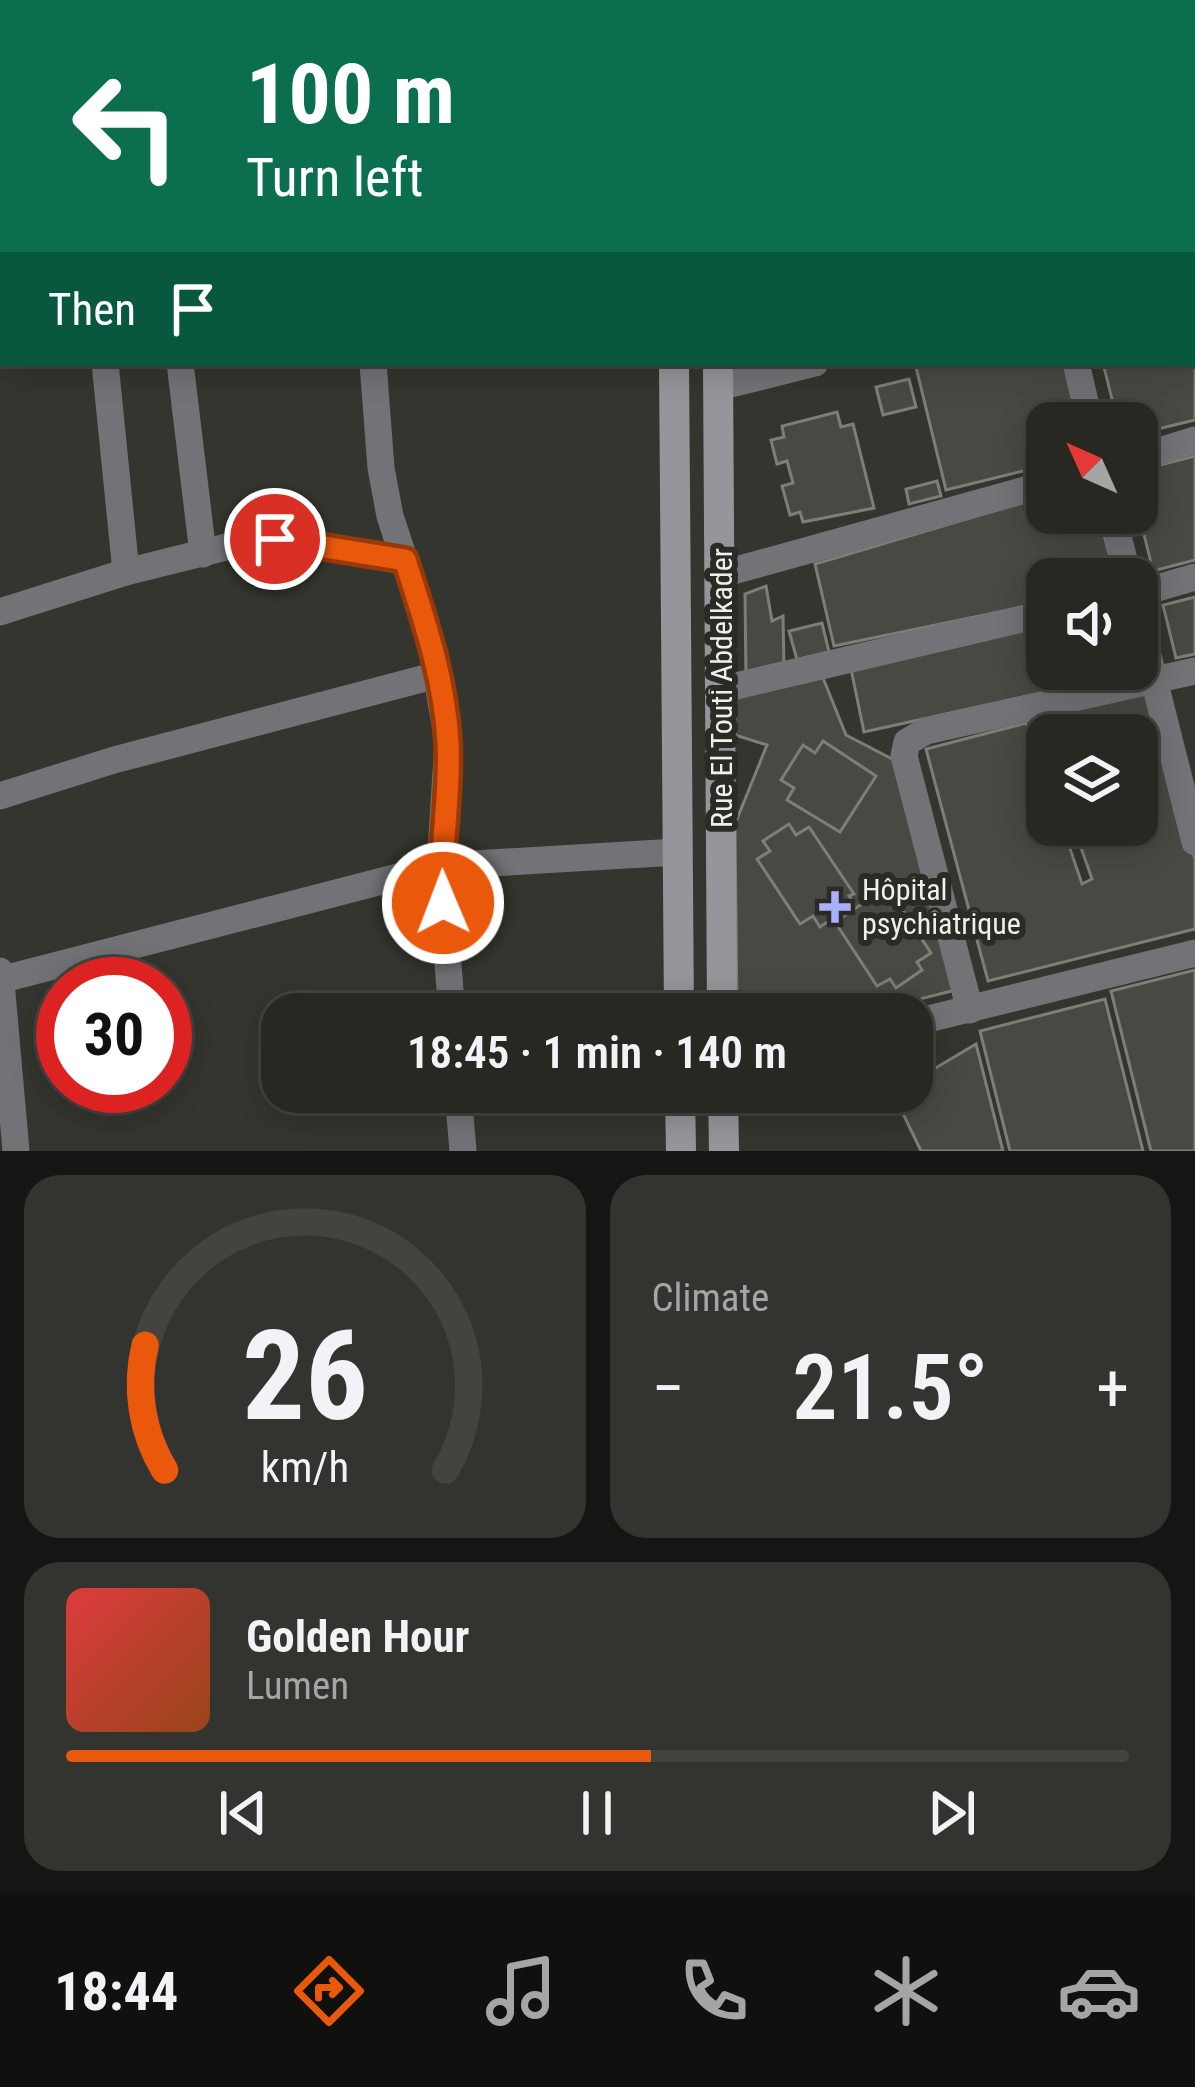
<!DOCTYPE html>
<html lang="en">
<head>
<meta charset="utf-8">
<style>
	body { margin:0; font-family:"Roboto Condensed",sans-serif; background:#33342f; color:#f1f3f6; height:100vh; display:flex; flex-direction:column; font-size:45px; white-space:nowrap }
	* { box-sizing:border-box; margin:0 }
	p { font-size:39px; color:#a4a6a5 }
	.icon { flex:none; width:66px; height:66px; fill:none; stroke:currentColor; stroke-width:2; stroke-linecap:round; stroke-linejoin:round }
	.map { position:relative; height:1151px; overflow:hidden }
	.sheet { display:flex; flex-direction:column; gap:24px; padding:24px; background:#151613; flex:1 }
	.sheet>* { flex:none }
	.top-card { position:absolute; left:0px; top:0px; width:1197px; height:366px; box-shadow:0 6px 30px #0003,0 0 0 3px #434440; background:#0b6e4f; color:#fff; overflow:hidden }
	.needle { width:78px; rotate:315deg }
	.tools { position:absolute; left:1026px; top:402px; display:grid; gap:24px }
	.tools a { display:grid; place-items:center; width:132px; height:132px; border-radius:24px; background:#272822; box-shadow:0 6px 30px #0003,0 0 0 3px #434440; font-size:60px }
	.speed { position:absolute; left:36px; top:957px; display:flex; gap:24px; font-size:60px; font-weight:700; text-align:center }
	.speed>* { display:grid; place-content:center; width:156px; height:156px; border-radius:50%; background:#272822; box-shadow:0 6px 30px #0003,0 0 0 3px #434440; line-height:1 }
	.speed .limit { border:18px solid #d22; background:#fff; color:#111 }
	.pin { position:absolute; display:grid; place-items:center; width:102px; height:102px; color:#fff; margin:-51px; border:6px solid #fff; border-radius:50%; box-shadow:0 3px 12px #0007 }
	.me { position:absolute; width:132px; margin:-66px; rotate:359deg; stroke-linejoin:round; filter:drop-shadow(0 0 9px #0008) }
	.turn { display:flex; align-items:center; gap:42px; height:252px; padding:0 48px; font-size:54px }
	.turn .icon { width:156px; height:156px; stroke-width:2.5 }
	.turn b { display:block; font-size:84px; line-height:102px }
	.then { display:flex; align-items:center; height:114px; padding:0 48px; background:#0003; gap:24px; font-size:45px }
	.big { font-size:90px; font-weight:600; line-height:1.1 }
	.sheet .tile { flex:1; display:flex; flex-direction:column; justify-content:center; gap:18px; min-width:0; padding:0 42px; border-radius:36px; background:#33342f }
	.sheet .dial { align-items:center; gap:0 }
	.dial svg { height:312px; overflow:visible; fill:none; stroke:#434440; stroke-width:7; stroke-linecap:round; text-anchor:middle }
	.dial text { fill:#f1f3f6; stroke:none }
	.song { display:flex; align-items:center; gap:36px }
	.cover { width:144px; height:144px; border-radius:18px; background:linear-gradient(135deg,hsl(0 70% 55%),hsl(20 70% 35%)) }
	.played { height:12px; border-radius:6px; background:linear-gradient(90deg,#ea580c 55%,#434440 55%) }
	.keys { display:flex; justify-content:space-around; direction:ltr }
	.heat { display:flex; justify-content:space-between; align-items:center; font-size:66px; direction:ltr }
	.sheet .tiles { flex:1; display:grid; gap:24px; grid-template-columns:1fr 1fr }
	.tile:last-child { grid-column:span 2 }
	.trip { position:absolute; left:261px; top:993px; width:672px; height:120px; border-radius:36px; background:#272822; box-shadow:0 6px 30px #0003,0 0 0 3px #434440; font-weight:600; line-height:120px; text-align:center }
	.dock { display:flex; height:192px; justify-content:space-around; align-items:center; background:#10100e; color:#a4a6a5 }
	.dock .icon { width:84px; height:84px }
	.dock .selected { color:#ea580c }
	.dock b { font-size:54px; color:#f1f3f6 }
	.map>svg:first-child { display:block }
	.building { fill:#494943; stroke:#7d7e77; stroke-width:3 }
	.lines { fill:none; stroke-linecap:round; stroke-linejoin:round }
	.street { stroke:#727376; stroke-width:27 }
	.secondary { stroke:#95969b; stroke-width:30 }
	.route-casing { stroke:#983908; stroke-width:30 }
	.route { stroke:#ea580c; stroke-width:21 }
	.poi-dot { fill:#a9b0fc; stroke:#2a2b25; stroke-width:4.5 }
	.labels { text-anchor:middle; stroke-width:12; stroke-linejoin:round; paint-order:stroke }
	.street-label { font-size:30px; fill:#efefeb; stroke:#2a2b25 }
	.poi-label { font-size:30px; fill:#efefeb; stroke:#2a2b25; text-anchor:start }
</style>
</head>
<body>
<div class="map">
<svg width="1195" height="1151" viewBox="0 0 1195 1151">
	<rect width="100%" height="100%" fill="#34352e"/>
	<!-- building -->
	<g class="building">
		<path d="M756,0h226l1,3h-226z"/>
		<path d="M1012,0h183v63l-1,-60z"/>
		<path d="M1195,283v137l-58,14v-11h-19l-15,-60h91z"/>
		<path d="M915,363h155l15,60h-38v42l-101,25z"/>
		<path d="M909,379l7,28 -33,8 -7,-28z"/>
		<path d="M837,412l4,15 12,-3 21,84 -71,14 -3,-10 -10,3 -8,-29 11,-3 -6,-22 -10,3 -6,-24 13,-3 -2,-11z"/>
		<path d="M1195,456v104l-42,11 -16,-65v-35z"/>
		<path d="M937,481l4,15 -32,8 -3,-15z"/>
		<path d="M1047,495v18h51l18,66h-69v23l-213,44 -19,-82z"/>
		<path d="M766,586l6,35 11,-5 1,53 -38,11 -1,-86z"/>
		<path d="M1195,597v57l-19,4 -13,-53z"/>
		<path d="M1047,620v49h90v-40l9,41 -282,62 -14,-68z"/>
		<path d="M822,623l7,29 -32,8 -8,-29z"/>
		<path d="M819,668l27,67 50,26 60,229 -96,24h-123l-2,-190 32,-79 -32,-10v-42z"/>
		<path d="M1151,687l44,173v69l-207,52 -62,-232 100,-26 21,60v42h15l20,59 10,-5 -19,-54h64v-90h-90v12l-9,-26z"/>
		<path d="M823,741l53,35 -36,56 -53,-32 7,-12 -13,-8 22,-35 12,8z"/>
		<path d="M789,824l7,11 13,-8 45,67 -5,2 5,8 -34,23 -7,-11 -13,8 -43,-65 13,-8 -7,-10z"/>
		<path d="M887,887l44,66 -14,9 5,8 -26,18 -6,-9 -13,7 -42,-64z"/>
		<path d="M1195,970v181h-44l-40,-160z"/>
		<path d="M1105,999l38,152h-133l-30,-120z"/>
		<path d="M976,1044l27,107h-82l-28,-58 19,-1v-10z"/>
	</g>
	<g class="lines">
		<!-- street -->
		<g class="street">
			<path d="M354,0l1,3"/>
			<path d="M988,0v3"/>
			<path d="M1194,89h1"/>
			<path d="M1194,265h1"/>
			<path d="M105,363l21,209"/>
			<path d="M180,363l23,191"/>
			<path d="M373,363l8,105 9,48 40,122 18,103 -8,125 12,148"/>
			<path d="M1076,363l14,60"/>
			<path d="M719,387l96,-24"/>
			<path d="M1137,458l58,-18"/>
			<path d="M1112,513l17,66"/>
			<path d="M722,574l325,-90"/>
			<path d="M1137,594l58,-17"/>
			<path d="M0,612l126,-40 128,-32 46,2 105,17"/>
			<path d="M1137,612l58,230"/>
			<path d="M723,689l324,-76"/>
			<path d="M0,796l114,-36 323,-85"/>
			<path d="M0,971l16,180"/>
			<path d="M0,980l440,-114 237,-14"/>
			<path d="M970,1010l-66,-254 3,-14 19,-11 269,-60"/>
			<path d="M912,1023l283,-70"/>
			<path d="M458,1092l5,59"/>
		</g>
		<!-- secondary -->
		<g class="secondary">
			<path d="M671,0v3"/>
			<path d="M709,0v3"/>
			<path d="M275,3l12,-3"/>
			<path d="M391,3l21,-3"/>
			<path d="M0,68h3"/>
			<path d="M0,92l3,-1"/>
			<path d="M674,363l5,651"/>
			<path d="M718,363l4,651"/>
			<path d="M680,1092l1,59"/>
			<path d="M723,1092l1,59"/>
		</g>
	</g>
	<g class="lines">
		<defs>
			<path id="route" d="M275,539l130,21c19,59 40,120 43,183 3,54 -9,107 -5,160"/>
		</defs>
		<!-- route casing -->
		<use href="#route" class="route-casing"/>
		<!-- route -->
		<use href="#route" class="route"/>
	</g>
	<!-- markers -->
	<path class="poi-dot" d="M829 889h12v12h12v12h-12v12h-12v-12h-12v-12h12z"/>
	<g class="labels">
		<!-- street labels -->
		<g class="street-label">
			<text transform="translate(722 688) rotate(-90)" y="10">Rue El Touti Abdelkader</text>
		</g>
		<!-- poi labels -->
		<g class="poi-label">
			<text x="862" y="900">Hôpital<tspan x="862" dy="34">psychiatrique</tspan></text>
		</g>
	</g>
</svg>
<div class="tools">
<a><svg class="needle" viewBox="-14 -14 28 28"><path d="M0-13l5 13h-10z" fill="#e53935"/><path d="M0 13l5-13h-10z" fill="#a4a6a5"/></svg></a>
<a><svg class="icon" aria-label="sound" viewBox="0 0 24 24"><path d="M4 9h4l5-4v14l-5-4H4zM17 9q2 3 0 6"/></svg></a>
<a><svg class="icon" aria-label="layers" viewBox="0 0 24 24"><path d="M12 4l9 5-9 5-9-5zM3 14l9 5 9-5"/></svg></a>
</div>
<div class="speed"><div class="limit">30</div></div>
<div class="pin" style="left:275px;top:539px;background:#d93025"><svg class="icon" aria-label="arrive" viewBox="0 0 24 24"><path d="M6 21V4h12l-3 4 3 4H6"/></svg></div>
<svg class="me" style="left:443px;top:903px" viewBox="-20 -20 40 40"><circle r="17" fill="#ea580c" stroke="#fff" stroke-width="3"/><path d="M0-11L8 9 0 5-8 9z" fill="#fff"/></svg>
<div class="trip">18:45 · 1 min · 140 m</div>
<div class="top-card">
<div class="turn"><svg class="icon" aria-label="left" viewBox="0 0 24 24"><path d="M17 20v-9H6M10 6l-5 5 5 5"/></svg><div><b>100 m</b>Turn left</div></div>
<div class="then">Then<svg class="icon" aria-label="arrive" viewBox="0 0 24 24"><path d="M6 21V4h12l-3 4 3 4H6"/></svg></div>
</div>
</div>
<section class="sheet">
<div class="tiles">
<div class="tile dial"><svg viewBox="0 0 100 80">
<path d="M14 69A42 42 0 1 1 86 69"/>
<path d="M14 69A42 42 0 0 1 9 37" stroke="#ea580c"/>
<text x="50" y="56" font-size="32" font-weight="700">26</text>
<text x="50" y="72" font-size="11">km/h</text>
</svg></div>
<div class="tile"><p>Climate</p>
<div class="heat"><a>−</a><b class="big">21.5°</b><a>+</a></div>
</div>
<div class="tile">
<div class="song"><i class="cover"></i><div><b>Golden Hour</b><p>Lumen</p></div></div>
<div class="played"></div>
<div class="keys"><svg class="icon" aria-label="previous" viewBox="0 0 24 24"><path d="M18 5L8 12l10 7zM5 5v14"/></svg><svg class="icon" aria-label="pause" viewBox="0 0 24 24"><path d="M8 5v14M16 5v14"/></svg><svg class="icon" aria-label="next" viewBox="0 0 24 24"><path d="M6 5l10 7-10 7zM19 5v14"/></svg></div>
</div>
</div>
</section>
<nav class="dock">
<b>18:44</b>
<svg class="icon selected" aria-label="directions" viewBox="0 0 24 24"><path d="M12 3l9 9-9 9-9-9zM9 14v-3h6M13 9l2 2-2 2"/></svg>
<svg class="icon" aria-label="music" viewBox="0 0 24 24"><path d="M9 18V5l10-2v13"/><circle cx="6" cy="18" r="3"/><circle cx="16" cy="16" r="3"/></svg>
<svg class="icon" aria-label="phone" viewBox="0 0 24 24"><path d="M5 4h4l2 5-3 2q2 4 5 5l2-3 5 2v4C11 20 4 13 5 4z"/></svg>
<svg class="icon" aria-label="climate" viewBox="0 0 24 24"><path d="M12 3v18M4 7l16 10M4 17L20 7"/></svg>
<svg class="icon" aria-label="car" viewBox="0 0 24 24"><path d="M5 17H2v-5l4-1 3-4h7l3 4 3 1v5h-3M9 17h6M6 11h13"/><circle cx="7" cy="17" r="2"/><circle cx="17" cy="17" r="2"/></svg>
</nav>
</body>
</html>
